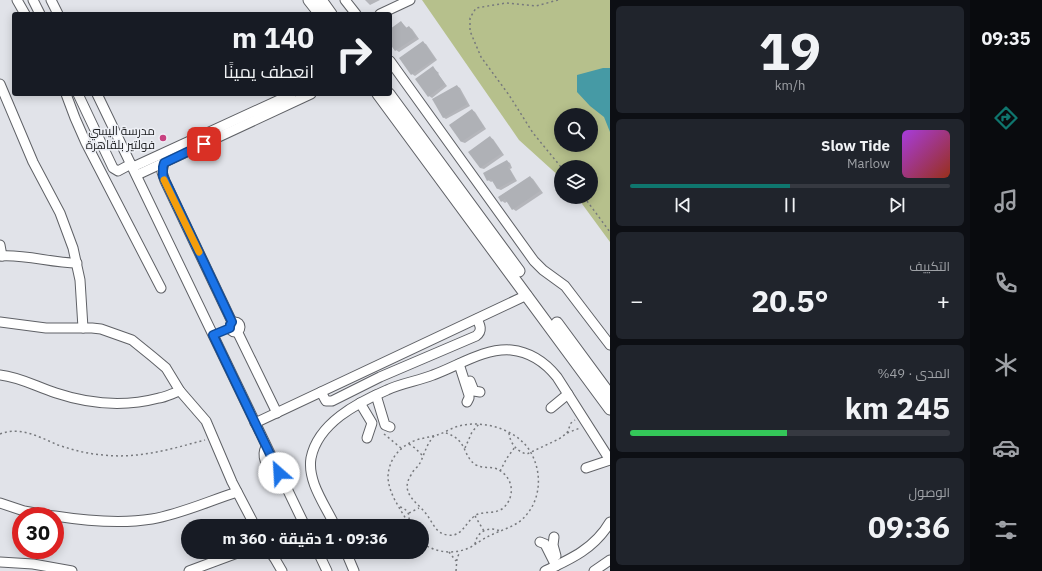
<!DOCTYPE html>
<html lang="ar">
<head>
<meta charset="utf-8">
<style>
	body { margin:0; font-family:"IBM Plex Sans",Cairo,sans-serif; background:#20242c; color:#f1f3f6; direction:rtl; height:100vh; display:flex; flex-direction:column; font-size:15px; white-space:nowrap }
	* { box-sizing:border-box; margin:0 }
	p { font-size:13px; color:#9ea1a6 }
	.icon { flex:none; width:22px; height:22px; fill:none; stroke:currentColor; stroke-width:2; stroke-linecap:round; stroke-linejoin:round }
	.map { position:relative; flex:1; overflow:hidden; direction:ltr }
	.panel { display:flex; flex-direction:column; gap:6px; padding:6px; background:#0d0f14; width:360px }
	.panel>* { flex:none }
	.guide { position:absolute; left:12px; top:12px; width:380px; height:84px; border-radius:4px; box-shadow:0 2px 10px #0003; direction:rtl; background:#171b24; color:#f1f3f6; overflow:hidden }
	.buttons { position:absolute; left:554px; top:108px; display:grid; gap:8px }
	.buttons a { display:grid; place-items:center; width:44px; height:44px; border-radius:50%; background:#171b24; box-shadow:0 2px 10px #0003; font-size:20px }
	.speed { position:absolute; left:12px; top:507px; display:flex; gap:8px; font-size:20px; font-weight:700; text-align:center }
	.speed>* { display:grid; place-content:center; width:52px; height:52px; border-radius:50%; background:#171b24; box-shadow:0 2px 10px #0003; line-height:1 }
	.speed .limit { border:6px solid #d22; background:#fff; color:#111 }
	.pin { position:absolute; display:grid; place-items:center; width:34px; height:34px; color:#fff; margin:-17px; border-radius:8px; box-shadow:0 2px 6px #0006 }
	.me { position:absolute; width:44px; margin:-22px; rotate:334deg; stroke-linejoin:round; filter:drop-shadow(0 0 3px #0008) }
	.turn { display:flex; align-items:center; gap:14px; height:84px; padding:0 12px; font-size:18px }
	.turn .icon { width:52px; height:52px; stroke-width:2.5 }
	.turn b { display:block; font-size:28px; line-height:34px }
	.big { font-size:30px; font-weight:700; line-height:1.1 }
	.panel .widget { flex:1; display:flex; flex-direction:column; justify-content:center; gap:6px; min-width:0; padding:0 14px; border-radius:6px; background:#20242c }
	.panel .dial { align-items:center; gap:0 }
	.dial b { font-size:52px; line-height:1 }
	.song { display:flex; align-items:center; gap:12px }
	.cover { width:48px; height:48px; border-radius:6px; background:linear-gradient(135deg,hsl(280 70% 55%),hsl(10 70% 35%)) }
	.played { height:4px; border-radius:2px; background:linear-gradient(90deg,#0f766e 50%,#363941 50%) }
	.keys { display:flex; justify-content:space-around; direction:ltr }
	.heat { display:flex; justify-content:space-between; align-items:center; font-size:22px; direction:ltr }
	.charge { height:6px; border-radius:3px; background:linear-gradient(90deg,#34c759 49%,#363941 0) }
	.trip { position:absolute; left:181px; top:519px; width:248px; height:40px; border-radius:20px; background:#171b24; box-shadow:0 2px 10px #0003; font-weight:700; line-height:40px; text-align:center; direction:rtl }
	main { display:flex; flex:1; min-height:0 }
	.tab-bar { display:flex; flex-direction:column; width:72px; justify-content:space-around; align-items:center; background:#090b0e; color:#9ea1a6 }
	.tab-bar .icon { width:28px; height:28px }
	.tab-bar .active { color:#0f766e }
	.tab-bar b { font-size:18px; color:#f1f3f6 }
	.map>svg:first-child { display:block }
	.green { fill:#b6c08c; fill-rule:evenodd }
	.water { fill:#469aa5 }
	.shadow { fill:#0003 }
	.building { fill:#afb1b6 }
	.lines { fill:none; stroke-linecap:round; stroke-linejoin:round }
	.minor-casing { stroke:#5f6166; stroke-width:11 }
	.major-casing { stroke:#5f6166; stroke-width:13 }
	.path { stroke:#77797d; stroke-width:1.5; stroke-dasharray:2 3; stroke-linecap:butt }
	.minor { stroke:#fff; stroke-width:9 }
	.major { stroke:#fff; stroke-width:11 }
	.route-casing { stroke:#114b97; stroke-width:10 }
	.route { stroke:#1a73e8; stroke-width:7 }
	.slow { stroke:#f59e0b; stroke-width:7 }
	.poi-dot { fill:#c84180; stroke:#eef0f6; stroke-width:1.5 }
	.labels { text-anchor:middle; stroke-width:3; stroke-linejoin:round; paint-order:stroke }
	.poi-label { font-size:12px; fill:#1e1f21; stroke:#eef0f6; text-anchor:end }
</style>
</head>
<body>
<main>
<nav class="tab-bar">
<b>09:35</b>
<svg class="icon active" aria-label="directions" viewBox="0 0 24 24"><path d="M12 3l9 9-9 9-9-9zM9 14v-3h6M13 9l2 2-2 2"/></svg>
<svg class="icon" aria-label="music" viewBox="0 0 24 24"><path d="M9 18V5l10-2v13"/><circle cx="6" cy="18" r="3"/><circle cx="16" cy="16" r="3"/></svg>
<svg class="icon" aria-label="phone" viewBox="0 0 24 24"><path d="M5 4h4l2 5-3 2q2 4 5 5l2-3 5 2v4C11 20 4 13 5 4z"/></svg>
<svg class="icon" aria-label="climate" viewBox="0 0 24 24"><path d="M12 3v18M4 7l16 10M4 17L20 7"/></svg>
<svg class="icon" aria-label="car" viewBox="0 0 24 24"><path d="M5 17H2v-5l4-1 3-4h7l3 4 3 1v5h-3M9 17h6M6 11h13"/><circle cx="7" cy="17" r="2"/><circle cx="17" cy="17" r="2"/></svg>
<svg class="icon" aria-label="filters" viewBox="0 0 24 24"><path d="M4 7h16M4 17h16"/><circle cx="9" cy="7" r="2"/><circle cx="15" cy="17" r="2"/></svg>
</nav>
<section class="panel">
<div class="widget dial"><b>19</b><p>km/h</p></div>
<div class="widget">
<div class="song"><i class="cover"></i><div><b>Slow Tide</b><p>Marlow</p></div></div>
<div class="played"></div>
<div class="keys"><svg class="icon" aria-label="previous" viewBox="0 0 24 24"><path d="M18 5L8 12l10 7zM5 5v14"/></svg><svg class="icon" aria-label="pause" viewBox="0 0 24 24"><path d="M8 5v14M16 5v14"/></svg><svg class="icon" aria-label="next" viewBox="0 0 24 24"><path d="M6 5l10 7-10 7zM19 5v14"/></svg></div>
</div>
<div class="widget"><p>التكييف</p>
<div class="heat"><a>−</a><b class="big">20.5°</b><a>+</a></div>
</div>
<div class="widget"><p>المدى · 49%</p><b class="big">245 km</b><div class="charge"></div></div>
<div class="widget"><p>الوصول</p><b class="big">09:36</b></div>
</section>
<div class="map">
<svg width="610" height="571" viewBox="0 0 610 571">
	<rect width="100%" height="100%" fill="#e1e3e9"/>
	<!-- green -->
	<path class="green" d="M422,0h188v242l-33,-45h14v-30h-30v11l-42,-38zM561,115h30v30h-30z"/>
	<!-- water -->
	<path class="water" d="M603,68h7v64l-6,-15 -14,-11 -13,-14v-17z"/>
	<!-- shadow -->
	<g class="shadow">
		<path d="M365,0h15l-10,5z"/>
		<path d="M401,22l6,6 2,-1 3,2 7,10 -20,13 -3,-2 -6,-8v-12z"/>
		<path d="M423,43l3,1 11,16 -22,16 -3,-2z"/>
		<path d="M433,68l6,5 -1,1 9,12 -15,12 -3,-2z"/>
		<path d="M457,86l3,2 10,18 -24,13 -3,-2z"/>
		<path d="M472,110l3,2 11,17 -21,14 -3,-1 -12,-17z"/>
		<path d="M490,138l3,1 11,16 -20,14 -4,-1z"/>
		<path d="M507,161l3,2 2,5 -2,1 7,12 -16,9 -3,-1 -5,-8 -2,1 -3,-2z"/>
		<path d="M530,177l3,2 10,14 -27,18 -3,-2 -5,-8 -3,2 -3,-2 -3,-4z"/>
	</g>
	<!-- building -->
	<g class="building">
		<path d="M401,21l5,7 3,-2 7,11 -21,14 -5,-7v-15z"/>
		<path d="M423,41l12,18 -24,16 -12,-17z"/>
		<path d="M433,66l12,18 -17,13 -13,-18z"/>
		<path d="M457,85l10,19 -24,14 -11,-19z"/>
		<path d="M472,109l12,18 -23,15 -12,-17z"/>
		<path d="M490,136l12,17 -22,15 -12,-16z"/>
		<path d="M507,160l3,6 -2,1 7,12 -18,10 -6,-10 -4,2 -4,-8z"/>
		<path d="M530,176l10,15 -28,19 -7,-11 -4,3 -3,-5z"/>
	</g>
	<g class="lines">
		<defs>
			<g id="minor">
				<path d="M17,0l8,14"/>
				<path d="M33,0l7,14"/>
				<path d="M51,0l7,14"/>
				<path d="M345,0l11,14"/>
				<path d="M380,14l30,-14"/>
				<path d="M390,61l144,200 9,9 22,16 45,59"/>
				<path d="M0,84l33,78 27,51 13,35 7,32 3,48"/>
				<path d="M66,94l9,24 11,25 75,145"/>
				<path d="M78,94l35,74 5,3 13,-7"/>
				<path d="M97,94l208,432"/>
				<path d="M164,163l-2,9 3,9 67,141"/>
				<path d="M133,167l159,-73"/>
				<path d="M137,175l174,-81"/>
				<path d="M0,245l2,11"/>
				<path d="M0,256c26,-2 51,7 77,7"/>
				<circle cx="235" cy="327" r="5"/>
				<path d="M0,322l46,6h46l9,1 31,11 21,17 13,11 14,23 26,30 26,61 23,44"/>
				<path d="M237,331l40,82"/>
				<path d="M459,364l10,31v3l-2,4"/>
				<path d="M0,375c20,2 37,12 56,18 33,11 69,14 103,5 7,-1 14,-5 21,-7"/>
				<path d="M470,381l4,10 6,1"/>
				<path d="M321,392l5,9h6l48,-24 96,-41c7,-5 4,-11 1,-17"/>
				<path d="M376,395l9,30 5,2"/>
				<path d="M360,403l12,20 -5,15"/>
				<path d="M551,408l17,-14"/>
				<path d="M255,423l272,-128"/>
				<path d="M266,447c-6,11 3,21 9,30"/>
				<path d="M586,468l24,-8"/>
				<path d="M0,503l24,8 29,5"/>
				<path d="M55,516c32,5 66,8 97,3 29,-5 57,-18 85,-27"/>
				<path d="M335,526c-9,-20 -28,-44 -24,-68 7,-35 46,-55 76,-68 15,-7 31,-9 46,-15 25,-9 51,-27 78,-25 19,2 34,12 46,27l53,83"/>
				<path d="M554,537l-1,8 3,11"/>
				<path d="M540,542l5,2 11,22"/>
				<path d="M270,552l5,7 7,12"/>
				<path d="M318,552l9,19"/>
				<path d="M346,552l8,19"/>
				<path d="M0,562l33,2 39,7"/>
				<path d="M189,571l51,-19"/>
				<path d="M545,571c26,-12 50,-23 65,-49"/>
				<path d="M594,571l16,-11"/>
			</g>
			<g id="major">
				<path d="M309,0l11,14"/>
				<path d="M321,0l10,14"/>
				<path d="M378,94l232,315"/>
				<path d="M389,94l130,177"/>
				<path d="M557,323l53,72"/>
			</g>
		</defs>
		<!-- minor casing -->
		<use href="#minor" class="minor-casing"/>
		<!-- major casing -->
		<use href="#major" class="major-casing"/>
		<!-- path -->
		<g class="path">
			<path d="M558,0l-22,6 -30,-3 -30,5 -6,10v13l11,26 28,38 24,38 28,34"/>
			<path d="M584,197l26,35"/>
			<path d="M509,433c1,10 8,19 18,21l32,-15 8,-6 13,-5"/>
			<path d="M567,433l4,-10 4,-3"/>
			<path d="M0,434c21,-8 39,3 58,11 15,5 30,9 45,10 36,4 68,-6 102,-15"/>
			<path d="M384,434l17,14"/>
			<path d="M434,436c-8,9 -9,17 -14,27 -2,4 -7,7 -9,12 -12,19 7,27 16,40 6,8 9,19 21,20 15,2 17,-13 28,-20 8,-4 18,-1 26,-6 5,-4 8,-9 9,-15 2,-12 -6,-23 -17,-26 -6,-1 -12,0 -18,-3 -14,-9 -8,-25 -30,-32"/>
			<path d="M409,444l6,4 8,8"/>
			<path d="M465,448l7,-16 7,-8"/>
			<path d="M500,471l7,-13 8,-11"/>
			<path d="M400,507c8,2 11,9 8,17"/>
			<path d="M409,513l10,-5"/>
			<path d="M475,516l9,15"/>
			<path d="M410,526c-8,-15 -22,-32 -22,-50 1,-17 12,-30 28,-36 7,-2 14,-3 21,-5 7,-2 14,-7 22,-9 23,-6 54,2 69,22 16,23 14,56 -9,74 -9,6 -20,9 -30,14 -6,3 -12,7 -18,11 -16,8 -35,6 -49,-4"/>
			<path d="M475,544c2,-13 14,-18 25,-13"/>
			<path d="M449,552l7,9"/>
			<path d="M456,571l1,-13 3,-6"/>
		</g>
		<!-- minor -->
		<use href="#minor" class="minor"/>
		<!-- major -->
		<use href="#major" class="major"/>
	</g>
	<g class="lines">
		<defs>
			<path id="route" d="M204,144l-40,19 -1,4v9l69,146 -2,3v3l-17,7 66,138"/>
		</defs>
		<!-- route casing -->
		<use href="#route" class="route-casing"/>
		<!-- route -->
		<use href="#route" class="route"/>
		<!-- slow -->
		<path class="slow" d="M164,180l35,72"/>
	</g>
	<!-- markers -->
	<circle class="poi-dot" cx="163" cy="138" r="4"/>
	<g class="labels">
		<!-- poi labels -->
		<g class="poi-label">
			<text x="155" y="135">مدرسة اليسي<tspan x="155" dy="14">فولتير بلقاهرة</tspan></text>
		</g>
	</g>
</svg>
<div class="buttons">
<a><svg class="icon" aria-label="search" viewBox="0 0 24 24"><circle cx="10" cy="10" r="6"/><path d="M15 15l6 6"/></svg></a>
<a><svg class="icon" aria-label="layers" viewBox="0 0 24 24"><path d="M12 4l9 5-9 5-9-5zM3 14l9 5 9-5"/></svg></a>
</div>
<div class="speed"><div class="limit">30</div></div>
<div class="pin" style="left:204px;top:144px;background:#d93025"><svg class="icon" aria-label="arrive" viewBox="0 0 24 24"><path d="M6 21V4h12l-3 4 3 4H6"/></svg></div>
<svg class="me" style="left:279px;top:473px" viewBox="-20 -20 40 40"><circle r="19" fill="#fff"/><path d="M0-13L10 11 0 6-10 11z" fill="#1a73e8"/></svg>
<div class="trip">09:36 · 1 دقيقة · 360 m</div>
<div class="guide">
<div class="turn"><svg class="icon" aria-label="right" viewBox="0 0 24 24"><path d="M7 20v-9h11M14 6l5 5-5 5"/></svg><div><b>140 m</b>انعطف يمينًا</div></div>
</div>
</div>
</main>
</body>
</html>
